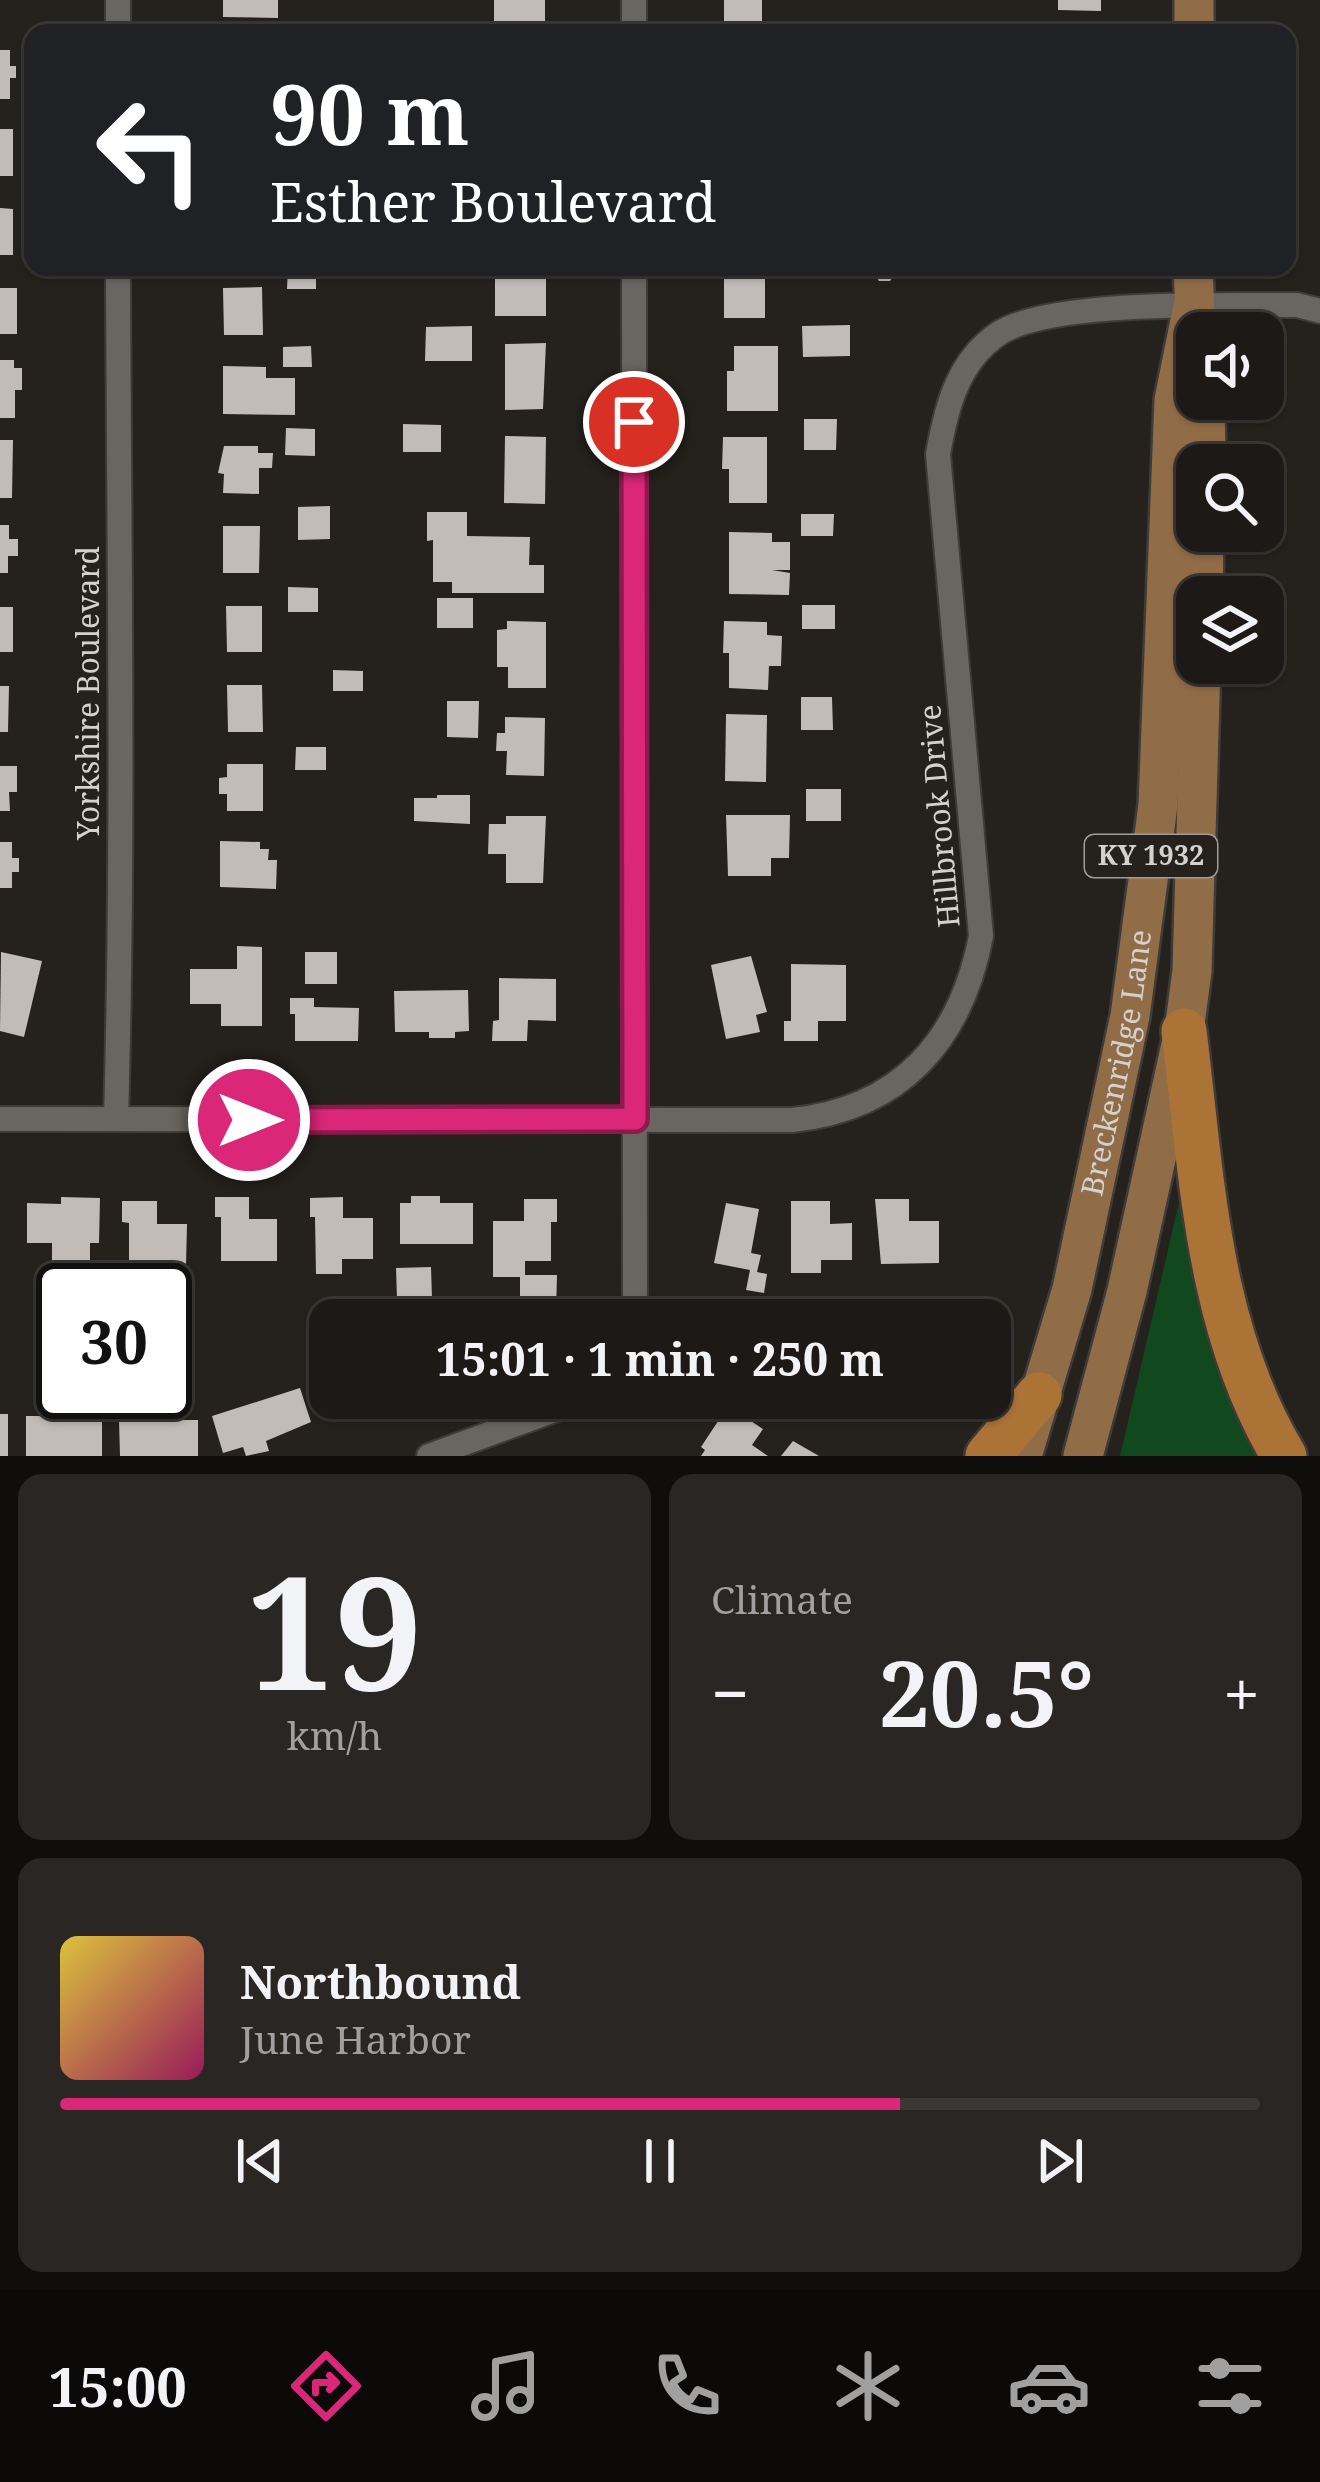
<!DOCTYPE html>
<html lang="en">
<head>
<meta charset="utf-8">
<style>
	body { margin:0; font-family:"Noto Serif",serif; background:#292623; color:#f1f3f6; height:100vh; display:flex; flex-direction:column; font-size:45px; white-space:nowrap }
	* { box-sizing:border-box; margin:0 }
	p { font-size:39px; color:#a0a0a1 }
	.icon { flex:none; width:66px; height:66px; fill:none; stroke:currentColor; stroke-width:2; stroke-linecap:round; stroke-linejoin:round }
	.map { position:relative; height:1456px; overflow:hidden }
	.sheet { display:flex; flex-direction:column; gap:18px; padding:18px; background:#0f0e0c; flex:1 }
	.sheet>* { flex:none }
	.banner { position:absolute; left:24px; top:24px; width:1272px; height:252px; border-radius:24px; box-shadow:0 3px 9px #0004,0 0 0 3px #3a3835; background:#202124; color:#fff; overflow:hidden }
	.tools { position:absolute; left:1176px; top:312px; display:grid; gap:24px }
	.tools a { display:grid; place-items:center; width:108px; height:108px; border-radius:24px; background:#1c1916; box-shadow:0 3px 9px #0004,0 0 0 3px #3a3835; font-size:60px }
	.speed { position:absolute; left:36px; top:1263px; display:flex; gap:24px; font-size:60px; font-weight:700; text-align:center }
	.speed>* { display:grid; place-content:center; width:156px; height:156px; border-radius:50%; background:#1c1916; box-shadow:0 3px 9px #0004,0 0 0 3px #3a3835; line-height:1 }
	.speed .limit { border:6px solid #111; border-radius:18px; background:#fff; color:#111 }
	.pin { position:absolute; display:grid; place-items:center; width:102px; height:102px; color:#fff; margin:-51px; border:6px solid #fff; border-radius:50%; box-shadow:0 3px 12px #0007 }
	.me { position:absolute; width:132px; margin:-66px; rotate:90deg; stroke-linejoin:round; filter:drop-shadow(0 0 9px #0008) }
	.turn { display:flex; align-items:center; gap:42px; height:252px; padding:0 48px; font-size:54px }
	.turn .icon { width:156px; height:156px; stroke-width:2.5 }
	.turn b { display:block; font-size:84px; line-height:102px }
	.big { font-size:90px; font-weight:700; line-height:1.1 }
	.sheet .card { flex:1; display:flex; flex-direction:column; justify-content:center; gap:18px; min-width:0; padding:0 42px; border-radius:24px; background:#292623 }
	.sheet .dial { align-items:center; gap:0 }
	.dial b { font-size:156px; line-height:1 }
	.song { display:flex; align-items:center; gap:36px }
	.cover { width:144px; height:144px; border-radius:18px; background:linear-gradient(135deg,hsl(50 70% 55%),hsl(330 70% 35%)) }
	.played { height:12px; border-radius:6px; background:linear-gradient(90deg,#db2777 70%,#3a3835 70%) }
	.keys { display:flex; justify-content:space-around; direction:ltr }
	.heat { display:flex; justify-content:space-between; align-items:center; font-size:66px; direction:ltr }
	.sheet .tiles { flex:1; display:grid; gap:18px; grid-template-columns:1fr 1fr }
	.card:last-child { grid-column:span 2 }
	.trip { position:absolute; left:309px; top:1299px; width:702px; height:120px; border-radius:24px; background:#1c1916; box-shadow:0 3px 9px #0004,0 0 0 3px #3a3835; font-weight:700; line-height:120px; text-align:center }
	.menu { display:flex; height:192px; justify-content:space-around; align-items:center; background:#0b0a09; color:#a0a0a1 }
	.menu .icon { width:84px; height:84px }
	.menu .on { color:#db2777 }
	.menu b { font-size:54px; color:#f1f3f6 }
	.map>svg:first-child { display:block }
	.green { fill:#11481e }
	.building { fill:#c1bcb7 }
	.lines { fill:none; stroke-linecap:round; stroke-linejoin:round }
	.street-casing { stroke:#3e3b38; stroke-width:28 }
	.primary-casing { stroke:#3e3b38; stroke-width:44 }
	.highway-casing { stroke:#3e3b38; stroke-width:50 }
	.street { stroke:#696560; stroke-width:24 }
	.primary { stroke:#916d47; stroke-width:39 }
	.highway { stroke:#ac7337; stroke-width:45 }
	.route-casing { stroke:#8e194d; stroke-width:30 }
	.route { stroke:#db2777; stroke-width:21 }
	.labels { text-anchor:middle; stroke-width:12; stroke-linejoin:round; paint-order:stroke }
	.shield { fill:#25211d; stroke:#a09d9a; stroke-width:3 }
	.shield-label { font-size:27px; font-weight:bold; fill:#d4d2d0 }
	.street-label { font-size:30px; fill:#d4d2d0; stroke:#25211d }
</style>
</head>
<body>
<div class="map">
<svg width="1320" height="1456" viewBox="0 0 1320 1456">
	<rect width="100%" height="100%" fill="#25211d"/>
	<!-- green -->
	<path class="green" d="M1184,1181l83,275h-147z"/>
	<!-- building -->
	<g class="building">
		<path d="M223,0h55v18l-55,-1z"/>
		<rect x="494" y="0" width="51" height="33"/>
		<rect x="724" y="0" width="38" height="33"/>
		<path d="M1058,0h43v11l-43,-1z"/>
		<path d="M0,50h10v16h6v12h-6v21h-10z"/>
		<rect x="0" y="129" width="13" height="47"/>
		<path d="M0,208l13,1v46h-13z"/>
		<path d="M288,267h28v22h-29z"/>
		<path d="M495,267h40v10l11,1v38h-51z"/>
		<rect x="724" y="267" width="41" height="51"/>
		<rect x="811" y="267" width="22" height="12"/>
		<path d="M877,267h14l3,8 -4,6h-11l-6,-10z"/>
		<path d="M262,287l1,48h-39l-1,-47z"/>
		<rect x="0" y="288" width="17" height="46"/>
		<path d="M850,325v31l-47,1 -1,-31z"/>
		<path d="M472,326v35h-47l1,-34z"/>
		<path d="M546,343l-3,66 -38,1v-66z"/>
		<path d="M311,346l1,21h-29v-20z"/>
		<path d="M734,346h44v65h-51v-40h7z"/>
		<path d="M0,360h14v8h8v22h-7v28h-15z"/>
		<path d="M223,366l43,1v11h29v37l-72,-1z"/>
		<path d="M804,419h33l-1,31h-32z"/>
		<path d="M403,424l38,1v27h-38z"/>
		<path d="M286,428l29,1v27l-30,-1z"/>
		<path d="M505,436l41,1 -1,67 -41,-1z"/>
		<path d="M723,437h44v66h-38v-34h-7z"/>
		<path d="M0,440h13l-1,58h-12z"/>
		<path d="M224,446h34v7h15l-1,15h-13v26l-36,-1 1,-19 -6,-1z"/>
		<path d="M330,506v33l-32,1v-33z"/>
		<path d="M427,512h40v24l63,1 -1,28h15v28h-92v-11h-19v-42l-6,1z"/>
		<path d="M801,514h33l-1,22h-32z"/>
		<path d="M0,525h9v14h9v17h-10v17h-8z"/>
		<path d="M223,526h37l-1,47h-36z"/>
		<path d="M729,532l43,1v9h18v28h-18l18,3 -1,22 -60,-1z"/>
		<path d="M288,587l30,1v24h-30z"/>
		<rect x="437" y="598" width="36" height="30"/>
		<rect x="802" y="605" width="33" height="24"/>
		<path d="M226,606h36v46h-35z"/>
		<rect x="0" y="607" width="13" height="45"/>
		<path d="M507,621l39,1v66h-38v-21h-11v-37l10,-1z"/>
		<path d="M724,621l43,1v13l15,1 -1,30h-12l-1,24 -39,-2v-35h-6z"/>
		<path d="M333,670l30,1v20h-30z"/>
		<path d="M227,685h35l1,47h-35z"/>
		<path d="M0,686h9l-1,46h-8z"/>
		<path d="M801,697h31l1,33h-32z"/>
		<path d="M447,701h32l-1,37 -31,-1z"/>
		<path d="M726,714l41,1 -1,67 -41,-1z"/>
		<path d="M505,717l40,1 -1,58 -38,-1 1,-24h-11l1,-18h8z"/>
		<path d="M296,747h30v23h-31z"/>
		<path d="M227,764h36v47h-36v-17h-8v-16l8,-1z"/>
		<path d="M0,766h17v26h-8l1,19h-10z"/>
		<rect x="806" y="789" width="35" height="32"/>
		<path d="M437,795h33v29l-56,-3v-23h23z"/>
		<path d="M726,815h64l-1,43h-18v18h-43z"/>
		<path d="M506,816h40l-3,67h-37v-29h-18l1,-30h17z"/>
		<path d="M220,841l40,1v7h9l-1,11h9l-1,29 -56,-2z"/>
		<path d="M0,842h12v16h7v14h-7v16h-12z"/>
		<path d="M237,946l25,1v79h-41v-22h-31v-35h47z"/>
		<path d="M1,952l41,9 -18,76 -24,-6z"/>
		<rect x="305" y="952" width="32" height="32"/>
		<path d="M751,956l16,56 -11,3 4,17 -34,7 -15,-74z"/>
		<path d="M791,964l55,1v56h-28v20h-34v-20h7z"/>
		<path d="M499,978l57,1v42l-28,-1 -1,21h-35l1,-20 6,-1z"/>
		<path d="M468,990l1,41 -14,1v6h-26v-6h-34l-1,-41z"/>
		<path d="M290,998h24v9l45,1 -1,33h-63v-27h-5z"/>
		<path d="M411,1196h29v7h33v41h-73v-41h11z"/>
		<path d="M61,1197l39,1 -1,45h-9v22h-38v-22h-25v-40l34,1z"/>
		<path d="M215,1197h34v22h28v42h-56v-44h-6z"/>
		<path d="M343,1197v21h30v41h-31v15h-26l-1,-57h-5v-19z"/>
		<path d="M524,1199h33v23h-6v39h-26v14h32l-1,39h-36v-37h-27v-56h31z"/>
		<path d="M875,1199h34v22h30v42l-58,1z"/>
		<path d="M122,1201h35v23h30l-1,42h-24v15h-33v-58l-7,-1z"/>
		<path d="M791,1201h39v23l22,-1v37h-31v13h-30z"/>
		<path d="M726,1203l33,6 -8,44 10,2 -4,17 10,2 -3,19 -18,-3 4,-20 -36,-7z"/>
		<path d="M431,1267l1,32 -35,1 -1,-32z"/>
		<path d="M330,1377v21l56,1 -50,18 -14,-37z"/>
		<path d="M300,1388l11,34 -45,19 3,10 -23,5 -3,-9 -20,6 -11,-37z"/>
		<path d="M746,1398h55l-3,13z"/>
		<path d="M46,1399h28v16h28v41h-76v-40h20z"/>
		<path d="M728,1406l35,23 -11,16 16,11h-67l4,-6 -4,-3z"/>
		<rect x="0" y="1414" width="8" height="42"/>
		<path d="M119,1420h79v36h-78z"/>
		<path d="M793,1441l26,15h-38z"/>
	</g>
	<g class="lines">
		<defs>
			<g id="street">
				<path d="M118,0v33"/>
				<path d="M634,0v33"/>
				<path d="M634,267l1,1053"/>
				<path d="M0,1119l792,1c109,-11 169,-80 189,-184l-43,-482c8,-45 19,-92 60,-120 52,-35 231,-28 299,-29l23,6"/>
				<path d="M116,1119c8,-283 3,-568 2,-852"/>
				<path d="M429,1456l158,-58"/>
			</g>
			<g id="primary">
				<path d="M1194,33v-33"/>
				<path d="M1193,267l3,66"/>
				<path d="M1205,399l1,66"/>
				<path d="M1203,597l1,-66"/>
				<path id="s1" d="M1022,1456l50,-167 58,-273 28,-211 16,-405 19,-94"/>
				<path d="M1083,1456l44,-165 57,-260 8,-60 9,-308"/>
			</g>
			<g id="highway">
				<path d="M1184,1031c18,145 23,297 100,425"/>
				<path d="M988,1456l51,-61"/>
			</g>
		</defs>
		<!-- street casing -->
		<use href="#street" class="street-casing"/>
		<!-- primary casing -->
		<use href="#primary" class="primary-casing"/>
		<!-- highway casing -->
		<use href="#highway" class="highway-casing"/>
		<!-- street -->
		<use href="#street" class="street"/>
		<!-- primary -->
		<use href="#primary" class="primary"/>
		<!-- highway -->
		<use href="#highway" class="highway"/>
	</g>
	<g class="lines">
		<defs>
			<path id="route" d="M249,1120l386,-1 -1,-697"/>
		</defs>
		<!-- route casing -->
		<use href="#route" class="route-casing"/>
		<!-- route -->
		<use href="#route" class="route"/>
	</g>
	<g class="labels">
		<!-- shield labels -->
		<rect class="shield" x="1085" y="835" width="132" height="42" rx="9"/>
		<g class="shield-label">
			<text x="1151" y="865">KY 1932</text>
		</g>
		<!-- street labels -->
		<g class="street-label">
			<text transform="translate(89 693) rotate(-90)" y="10">Yorkshire Boulevard</text>
			<text transform="translate(940 816) rotate(-95)" y="10">Hillbrook Drive</text>
			<text dy="10" stroke="none"><textPath href="#s1" startOffset="405">Breckenridge Lane</textPath></text>
		</g>
	</g>
</svg>
<div class="tools">
<a><svg class="icon" aria-label="sound" viewBox="0 0 24 24"><path d="M4 9h4l5-4v14l-5-4H4zM17 9q2 3 0 6"/></svg></a>
<a><svg class="icon" aria-label="search" viewBox="0 0 24 24"><circle cx="10" cy="10" r="6"/><path d="M15 15l6 6"/></svg></a>
<a><svg class="icon" aria-label="layers" viewBox="0 0 24 24"><path d="M12 4l9 5-9 5-9-5zM3 14l9 5 9-5"/></svg></a>
</div>
<div class="speed"><div class="limit">30</div></div>
<div class="pin" style="left:634px;top:422px;background:#d93025"><svg class="icon" aria-label="arrive" viewBox="0 0 24 24"><path d="M6 21V4h12l-3 4 3 4H6"/></svg></div>
<svg class="me" style="left:249px;top:1120px" viewBox="-20 -20 40 40"><circle r="17" fill="#db2777" stroke="#fff" stroke-width="3"/><path d="M0-11L8 9 0 5-8 9z" fill="#fff"/></svg>
<div class="trip">15:01 · 1 min · 250 m</div>
<div class="banner">
<div class="turn"><svg class="icon" aria-label="left" viewBox="0 0 24 24"><path d="M17 20v-9H6M10 6l-5 5 5 5"/></svg><div><b>90 m</b>Esther Boulevard</div></div>
</div>
</div>
<section class="sheet">
<div class="tiles">
<div class="card dial"><b>19</b><p>km/h</p></div>
<div class="card"><p>Climate</p>
<div class="heat"><a>−</a><b class="big">20.5°</b><a>+</a></div>
</div>
<div class="card">
<div class="song"><i class="cover"></i><div><b>Northbound</b><p>June Harbor</p></div></div>
<div class="played"></div>
<div class="keys"><svg class="icon" aria-label="previous" viewBox="0 0 24 24"><path d="M18 5L8 12l10 7zM5 5v14"/></svg><svg class="icon" aria-label="pause" viewBox="0 0 24 24"><path d="M8 5v14M16 5v14"/></svg><svg class="icon" aria-label="next" viewBox="0 0 24 24"><path d="M6 5l10 7-10 7zM19 5v14"/></svg></div>
</div>
</div>
</section>
<nav class="menu">
<b>15:00</b>
<svg class="icon on" aria-label="directions" viewBox="0 0 24 24"><path d="M12 3l9 9-9 9-9-9zM9 14v-3h6M13 9l2 2-2 2"/></svg>
<svg class="icon" aria-label="music" viewBox="0 0 24 24"><path d="M9 18V5l10-2v13"/><circle cx="6" cy="18" r="3"/><circle cx="16" cy="16" r="3"/></svg>
<svg class="icon" aria-label="phone" viewBox="0 0 24 24"><path d="M5 4h4l2 5-3 2q2 4 5 5l2-3 5 2v4C11 20 4 13 5 4z"/></svg>
<svg class="icon" aria-label="climate" viewBox="0 0 24 24"><path d="M12 3v18M4 7l16 10M4 17L20 7"/></svg>
<svg class="icon" aria-label="car" viewBox="0 0 24 24"><path d="M5 17H2v-5l4-1 3-4h7l3 4 3 1v5h-3M9 17h6M6 11h13"/><circle cx="7" cy="17" r="2"/><circle cx="17" cy="17" r="2"/></svg>
<svg class="icon" aria-label="filters" viewBox="0 0 24 24"><path d="M4 7h16M4 17h16"/><circle cx="9" cy="7" r="2"/><circle cx="15" cy="17" r="2"/></svg>
</nav>
</body>
</html>
